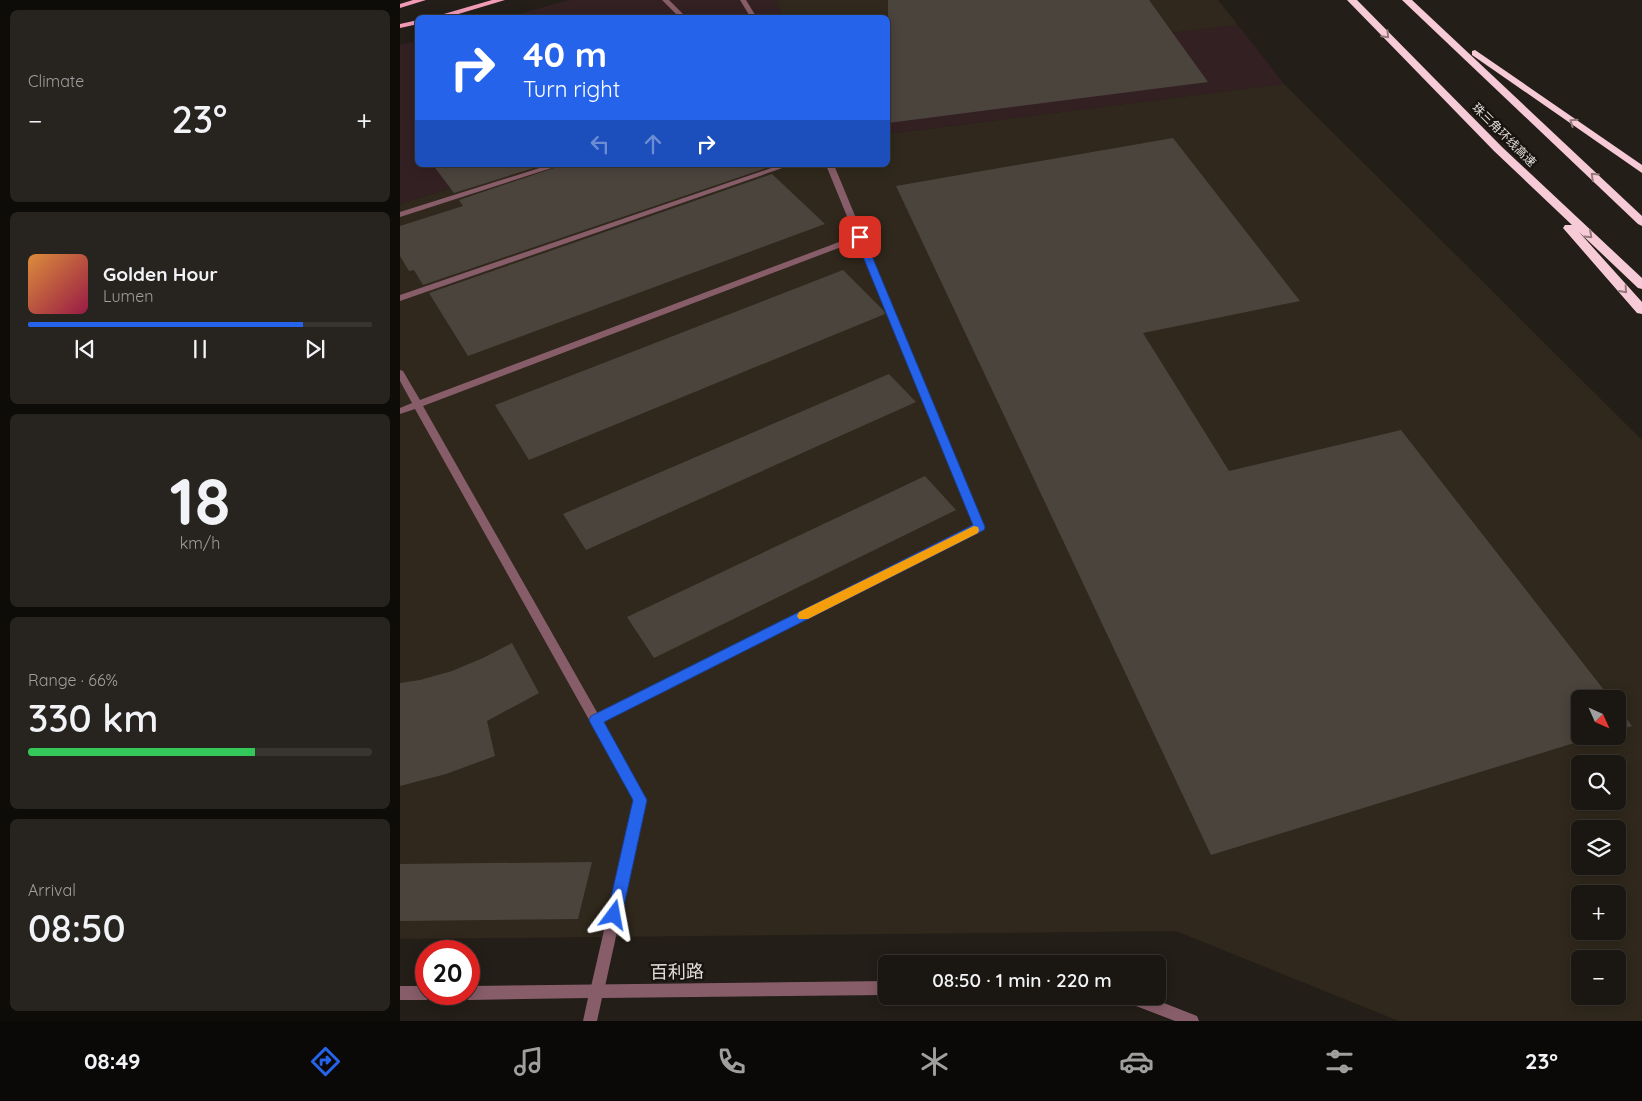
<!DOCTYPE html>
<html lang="en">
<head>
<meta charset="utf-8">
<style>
	body { margin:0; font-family:Quicksand,"Noto Sans SC",sans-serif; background:#27231f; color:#f1f3f6; height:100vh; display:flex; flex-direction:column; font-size:19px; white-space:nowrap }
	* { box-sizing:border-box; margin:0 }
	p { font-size:16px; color:#9f9f9f }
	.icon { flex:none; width:28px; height:28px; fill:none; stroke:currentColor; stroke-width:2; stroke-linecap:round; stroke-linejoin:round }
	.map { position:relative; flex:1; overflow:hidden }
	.side { display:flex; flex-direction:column; gap:10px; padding:10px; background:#0e0c09; width:400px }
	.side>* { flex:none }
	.hud { position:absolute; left:15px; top:15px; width:475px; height:152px; border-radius:8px; box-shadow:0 2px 12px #0003,0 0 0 1px #383531; background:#2563eb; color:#fff; overflow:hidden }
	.needle { width:32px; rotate:135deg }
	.tools { position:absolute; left:1171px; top:690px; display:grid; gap:10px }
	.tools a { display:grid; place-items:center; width:55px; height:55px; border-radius:8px; background:#1a1611; box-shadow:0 2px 12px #0003,0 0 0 1px #383531; font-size:25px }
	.speed { position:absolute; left:15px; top:940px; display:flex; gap:10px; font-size:25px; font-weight:700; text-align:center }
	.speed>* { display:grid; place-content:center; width:65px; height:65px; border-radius:50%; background:#1a1611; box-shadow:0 2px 12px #0003,0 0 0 1px #383531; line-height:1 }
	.speed .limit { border:8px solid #d22; background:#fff; color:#111 }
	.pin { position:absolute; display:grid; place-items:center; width:42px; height:42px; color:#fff; margin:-21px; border-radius:10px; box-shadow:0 2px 8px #0006 }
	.me { position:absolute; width:55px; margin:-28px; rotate:13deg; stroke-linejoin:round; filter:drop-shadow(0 0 4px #0008) }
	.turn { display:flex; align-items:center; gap:18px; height:105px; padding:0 25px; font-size:22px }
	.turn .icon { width:65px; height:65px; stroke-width:2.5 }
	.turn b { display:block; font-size:35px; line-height:42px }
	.lanes { display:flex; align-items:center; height:48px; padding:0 25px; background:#0003; justify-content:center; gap:25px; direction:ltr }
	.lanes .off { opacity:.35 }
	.big { font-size:38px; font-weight:600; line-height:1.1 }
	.side .tile { flex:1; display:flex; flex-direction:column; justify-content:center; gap:8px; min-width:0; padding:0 18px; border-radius:8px; background:#27231f }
	.side .dial { align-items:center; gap:0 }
	.dial b { font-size:65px; line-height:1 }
	.song { display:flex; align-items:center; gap:15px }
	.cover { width:60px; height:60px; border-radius:8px; background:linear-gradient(135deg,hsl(30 70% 55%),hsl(340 70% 35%)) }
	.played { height:5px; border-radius:2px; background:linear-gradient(90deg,#2563eb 80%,#383531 80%) }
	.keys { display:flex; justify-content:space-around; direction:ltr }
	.heat { display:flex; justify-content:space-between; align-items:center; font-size:28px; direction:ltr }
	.charge { height:8px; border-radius:4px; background:linear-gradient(90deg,#34c759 66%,#383531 0) }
	.trip { position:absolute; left:478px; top:955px; width:288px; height:50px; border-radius:8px; background:#1a1611; box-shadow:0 2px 12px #0003,0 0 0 1px #383531; font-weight:600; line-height:50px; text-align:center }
	.menu { display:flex; height:80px; justify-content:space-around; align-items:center; background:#0a0907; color:#9f9f9f }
	.menu .icon { width:35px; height:35px }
	.menu .current { color:#2563eb }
	.menu b { font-size:22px; color:#f1f3f6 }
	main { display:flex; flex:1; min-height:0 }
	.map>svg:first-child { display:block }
	.commercial { fill:#332023 }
	.built { fill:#30281c; fill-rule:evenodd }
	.building { fill:#4b443d }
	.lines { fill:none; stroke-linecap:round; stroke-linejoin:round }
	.service { fill:#875d69; fill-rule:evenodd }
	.minor { fill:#875d69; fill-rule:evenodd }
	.primary { fill:#f29bb6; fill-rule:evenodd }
	.motorway { fill:#f6cad6; fill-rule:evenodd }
	.oneway { stroke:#93797c }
	.route { fill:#2563eb; stroke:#184099 }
	.slow { fill:#f59e0b }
	.labels { text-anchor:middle; stroke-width:5; stroke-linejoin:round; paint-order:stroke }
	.far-street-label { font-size:12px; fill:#e2dfda; stroke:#19150e }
	.near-street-label { font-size:18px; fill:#e2dfda; stroke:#19150e }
</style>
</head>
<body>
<main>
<section class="side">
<div class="tile"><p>Climate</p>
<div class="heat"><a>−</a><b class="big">23°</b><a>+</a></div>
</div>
<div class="tile">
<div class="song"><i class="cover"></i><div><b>Golden Hour</b><p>Lumen</p></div></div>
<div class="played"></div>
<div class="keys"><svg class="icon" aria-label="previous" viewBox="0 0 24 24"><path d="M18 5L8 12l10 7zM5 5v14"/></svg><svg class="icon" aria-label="pause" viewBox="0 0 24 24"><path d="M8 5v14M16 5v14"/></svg><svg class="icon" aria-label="next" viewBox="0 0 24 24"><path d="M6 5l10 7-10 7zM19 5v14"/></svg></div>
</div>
<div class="tile dial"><b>18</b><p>km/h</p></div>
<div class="tile"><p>Range · 66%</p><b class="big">330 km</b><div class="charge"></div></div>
<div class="tile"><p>Arrival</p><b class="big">08:50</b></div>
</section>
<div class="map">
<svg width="1242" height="1021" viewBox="0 0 1242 1021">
	<rect width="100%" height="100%" fill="#231e17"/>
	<!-- commercial -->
	<g class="commercial">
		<path d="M169,0h207l7,17 -279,1z"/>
		<path d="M838,25l46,59 -396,50v-68z"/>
		<path d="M17,41l1,124h106l-124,39v-159z"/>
	</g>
	<!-- built -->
	<g class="built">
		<path d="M376,0h442l20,25 -350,41v-48l-105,-1z"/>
		<path d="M884,84l358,356v581h-243l-223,-90 -776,8v-735l124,-39h364v-31zM1180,699h38v37h-38zM1180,764h38v37h-38zM1180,829h38v37h-38zM1180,894h38v37h-38zM1180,959h38v37h-38z"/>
	</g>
	<!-- building -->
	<g class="building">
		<path d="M488,0h261l59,82 -320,41z"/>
		<path d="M773,138l127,163 -157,32 86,138 172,-41 210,269h-31v37h17l-386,119 -315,-669z"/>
		<path d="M33,165h110l-89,28z"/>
		<path d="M163,165h200l3,3 -343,117 -9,-15 -5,1 -9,-15v-30l63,-20 -4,-6z"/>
		<path d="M372,174l53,50 -357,132 -39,-63z"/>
		<path d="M443,270l40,40 2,4 -356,146 -34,-55z"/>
		<path d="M489,374l27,28 -330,148 -23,-36z"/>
		<path d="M525,476l31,34 -302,148 -27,-41z"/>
		<path d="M112,643l27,50 -52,28 8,35 -49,18 -46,12v-103l20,-3 32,-9 31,-13z"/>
		<path d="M1218,707l14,19 -14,4z"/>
		<path d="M192,862l-14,57 -178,2v-57z"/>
	</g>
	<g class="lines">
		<!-- service -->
		<g class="service">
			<path d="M262,0h7l18,18h-7z"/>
			<path d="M340,0h6l11,18h-6z"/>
			<path d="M149,165h12l-161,52v-5z"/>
			<path d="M380,165h11l-391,136v-6z"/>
			<path d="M426,165h8l150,362 -1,3 -381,192 44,78 -42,191 -2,5 -5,2 -5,-2 -2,-5 44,-191 -219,-391 -15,5v-6l12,-5 -12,-22v-11l3,1 17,29 435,-164zM457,241l116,284 -375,189 -175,-308z"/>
		</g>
		<!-- minor -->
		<g class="minor">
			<path d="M486,981v14l-284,3 -5,23h-14l5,-23 -119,2 -5,-2 -1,-4h6v-8z"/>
			<path d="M0,986h26v8h6l-1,4 -5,2h-26z"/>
			<path d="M721,996h25l51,20 2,5h-24l-52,-20z"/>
		</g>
		<!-- primary -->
		<g class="primary">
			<path d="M13,0h13l-26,8v-4z"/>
			<path d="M92,0h13l-60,18h-15z"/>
			<path d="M18,20v4l-18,4v-4z"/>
		</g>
		<!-- motorway -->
		<g class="motorway">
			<path d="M947,0h10l145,147 140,131v11l-4,-1 -59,-56 63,70v12l-5,-1 -74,-85 2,-3h7l-78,-74z"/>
			<path d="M1002,0h10l230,216v10l-4,-2z"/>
			<path d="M1075,50l167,115v8l-170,-118v-4z"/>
		</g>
	</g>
	<!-- one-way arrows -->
	<defs><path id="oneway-chevron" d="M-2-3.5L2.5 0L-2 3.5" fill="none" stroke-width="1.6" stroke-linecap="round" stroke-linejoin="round" transform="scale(1.25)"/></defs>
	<g class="oneway">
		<use href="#oneway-chevron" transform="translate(986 35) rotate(46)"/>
		<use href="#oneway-chevron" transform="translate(1173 122) rotate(-145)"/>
		<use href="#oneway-chevron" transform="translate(1194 176) rotate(-137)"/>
		<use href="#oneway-chevron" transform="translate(1189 235) rotate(43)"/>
		<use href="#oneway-chevron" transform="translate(1224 290) rotate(48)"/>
	</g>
	<!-- route -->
	<path class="route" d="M460,234l4,3 121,290 -1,3 -380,192 43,78 -25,115 -2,5 -6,2 -5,-2 -2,-5 26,-115 -42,-76 -2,-4 2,-4 382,-191 -118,-288z"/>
	<!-- slow -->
	<path class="slow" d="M574,526l4,1 1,3 -1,3 -170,86h-9l-2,-3 2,-4z"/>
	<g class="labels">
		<!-- far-street labels -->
		<g class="far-street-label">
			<text transform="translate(1104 135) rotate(45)" y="4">珠三角环线高速</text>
		</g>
		<!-- near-street labels -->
		<g class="near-street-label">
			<text transform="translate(277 972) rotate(-1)" y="6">百利路</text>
		</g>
	</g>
</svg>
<div class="tools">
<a><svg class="needle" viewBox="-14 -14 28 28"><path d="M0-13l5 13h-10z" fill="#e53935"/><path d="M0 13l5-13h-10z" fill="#9f9f9f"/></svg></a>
<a><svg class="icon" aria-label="search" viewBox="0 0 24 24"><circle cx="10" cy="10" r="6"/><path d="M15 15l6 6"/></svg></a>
<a><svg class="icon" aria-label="layers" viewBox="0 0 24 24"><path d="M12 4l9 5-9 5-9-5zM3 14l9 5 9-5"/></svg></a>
<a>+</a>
<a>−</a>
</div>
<div class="speed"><div class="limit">20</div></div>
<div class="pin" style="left:460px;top:237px;background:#d93025"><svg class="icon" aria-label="arrive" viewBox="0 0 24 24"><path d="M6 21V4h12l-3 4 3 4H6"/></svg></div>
<svg class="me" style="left:214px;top:915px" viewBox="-20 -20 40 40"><path d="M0-17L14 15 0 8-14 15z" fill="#2563eb" stroke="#fff" stroke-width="4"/></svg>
<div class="trip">08:50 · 1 min · 220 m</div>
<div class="hud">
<div class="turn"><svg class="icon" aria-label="right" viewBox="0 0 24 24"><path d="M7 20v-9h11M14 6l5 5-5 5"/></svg><div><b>40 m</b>Turn right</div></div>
<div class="lanes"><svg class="icon off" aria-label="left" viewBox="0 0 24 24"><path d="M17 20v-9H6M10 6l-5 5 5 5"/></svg><svg class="icon off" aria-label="ahead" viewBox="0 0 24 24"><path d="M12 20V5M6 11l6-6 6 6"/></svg><svg class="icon" aria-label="right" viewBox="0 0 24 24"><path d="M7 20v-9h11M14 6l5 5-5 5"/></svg></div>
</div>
</div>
</main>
<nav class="menu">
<b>08:49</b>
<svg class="icon current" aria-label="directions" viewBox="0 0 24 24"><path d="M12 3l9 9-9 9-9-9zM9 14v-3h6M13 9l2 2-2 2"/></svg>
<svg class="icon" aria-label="music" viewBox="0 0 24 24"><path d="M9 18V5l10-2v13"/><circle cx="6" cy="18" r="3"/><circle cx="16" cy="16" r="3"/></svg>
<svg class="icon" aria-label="phone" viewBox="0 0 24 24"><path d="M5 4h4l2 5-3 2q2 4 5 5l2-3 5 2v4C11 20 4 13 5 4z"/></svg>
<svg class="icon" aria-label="climate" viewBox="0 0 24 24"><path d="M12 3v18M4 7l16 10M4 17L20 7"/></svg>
<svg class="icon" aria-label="car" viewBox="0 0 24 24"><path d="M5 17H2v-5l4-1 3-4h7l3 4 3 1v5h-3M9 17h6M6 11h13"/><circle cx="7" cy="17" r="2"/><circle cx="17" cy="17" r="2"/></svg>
<svg class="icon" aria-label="filters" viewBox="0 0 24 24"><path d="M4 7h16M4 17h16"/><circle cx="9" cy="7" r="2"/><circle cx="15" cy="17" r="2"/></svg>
<b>23°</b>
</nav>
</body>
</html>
